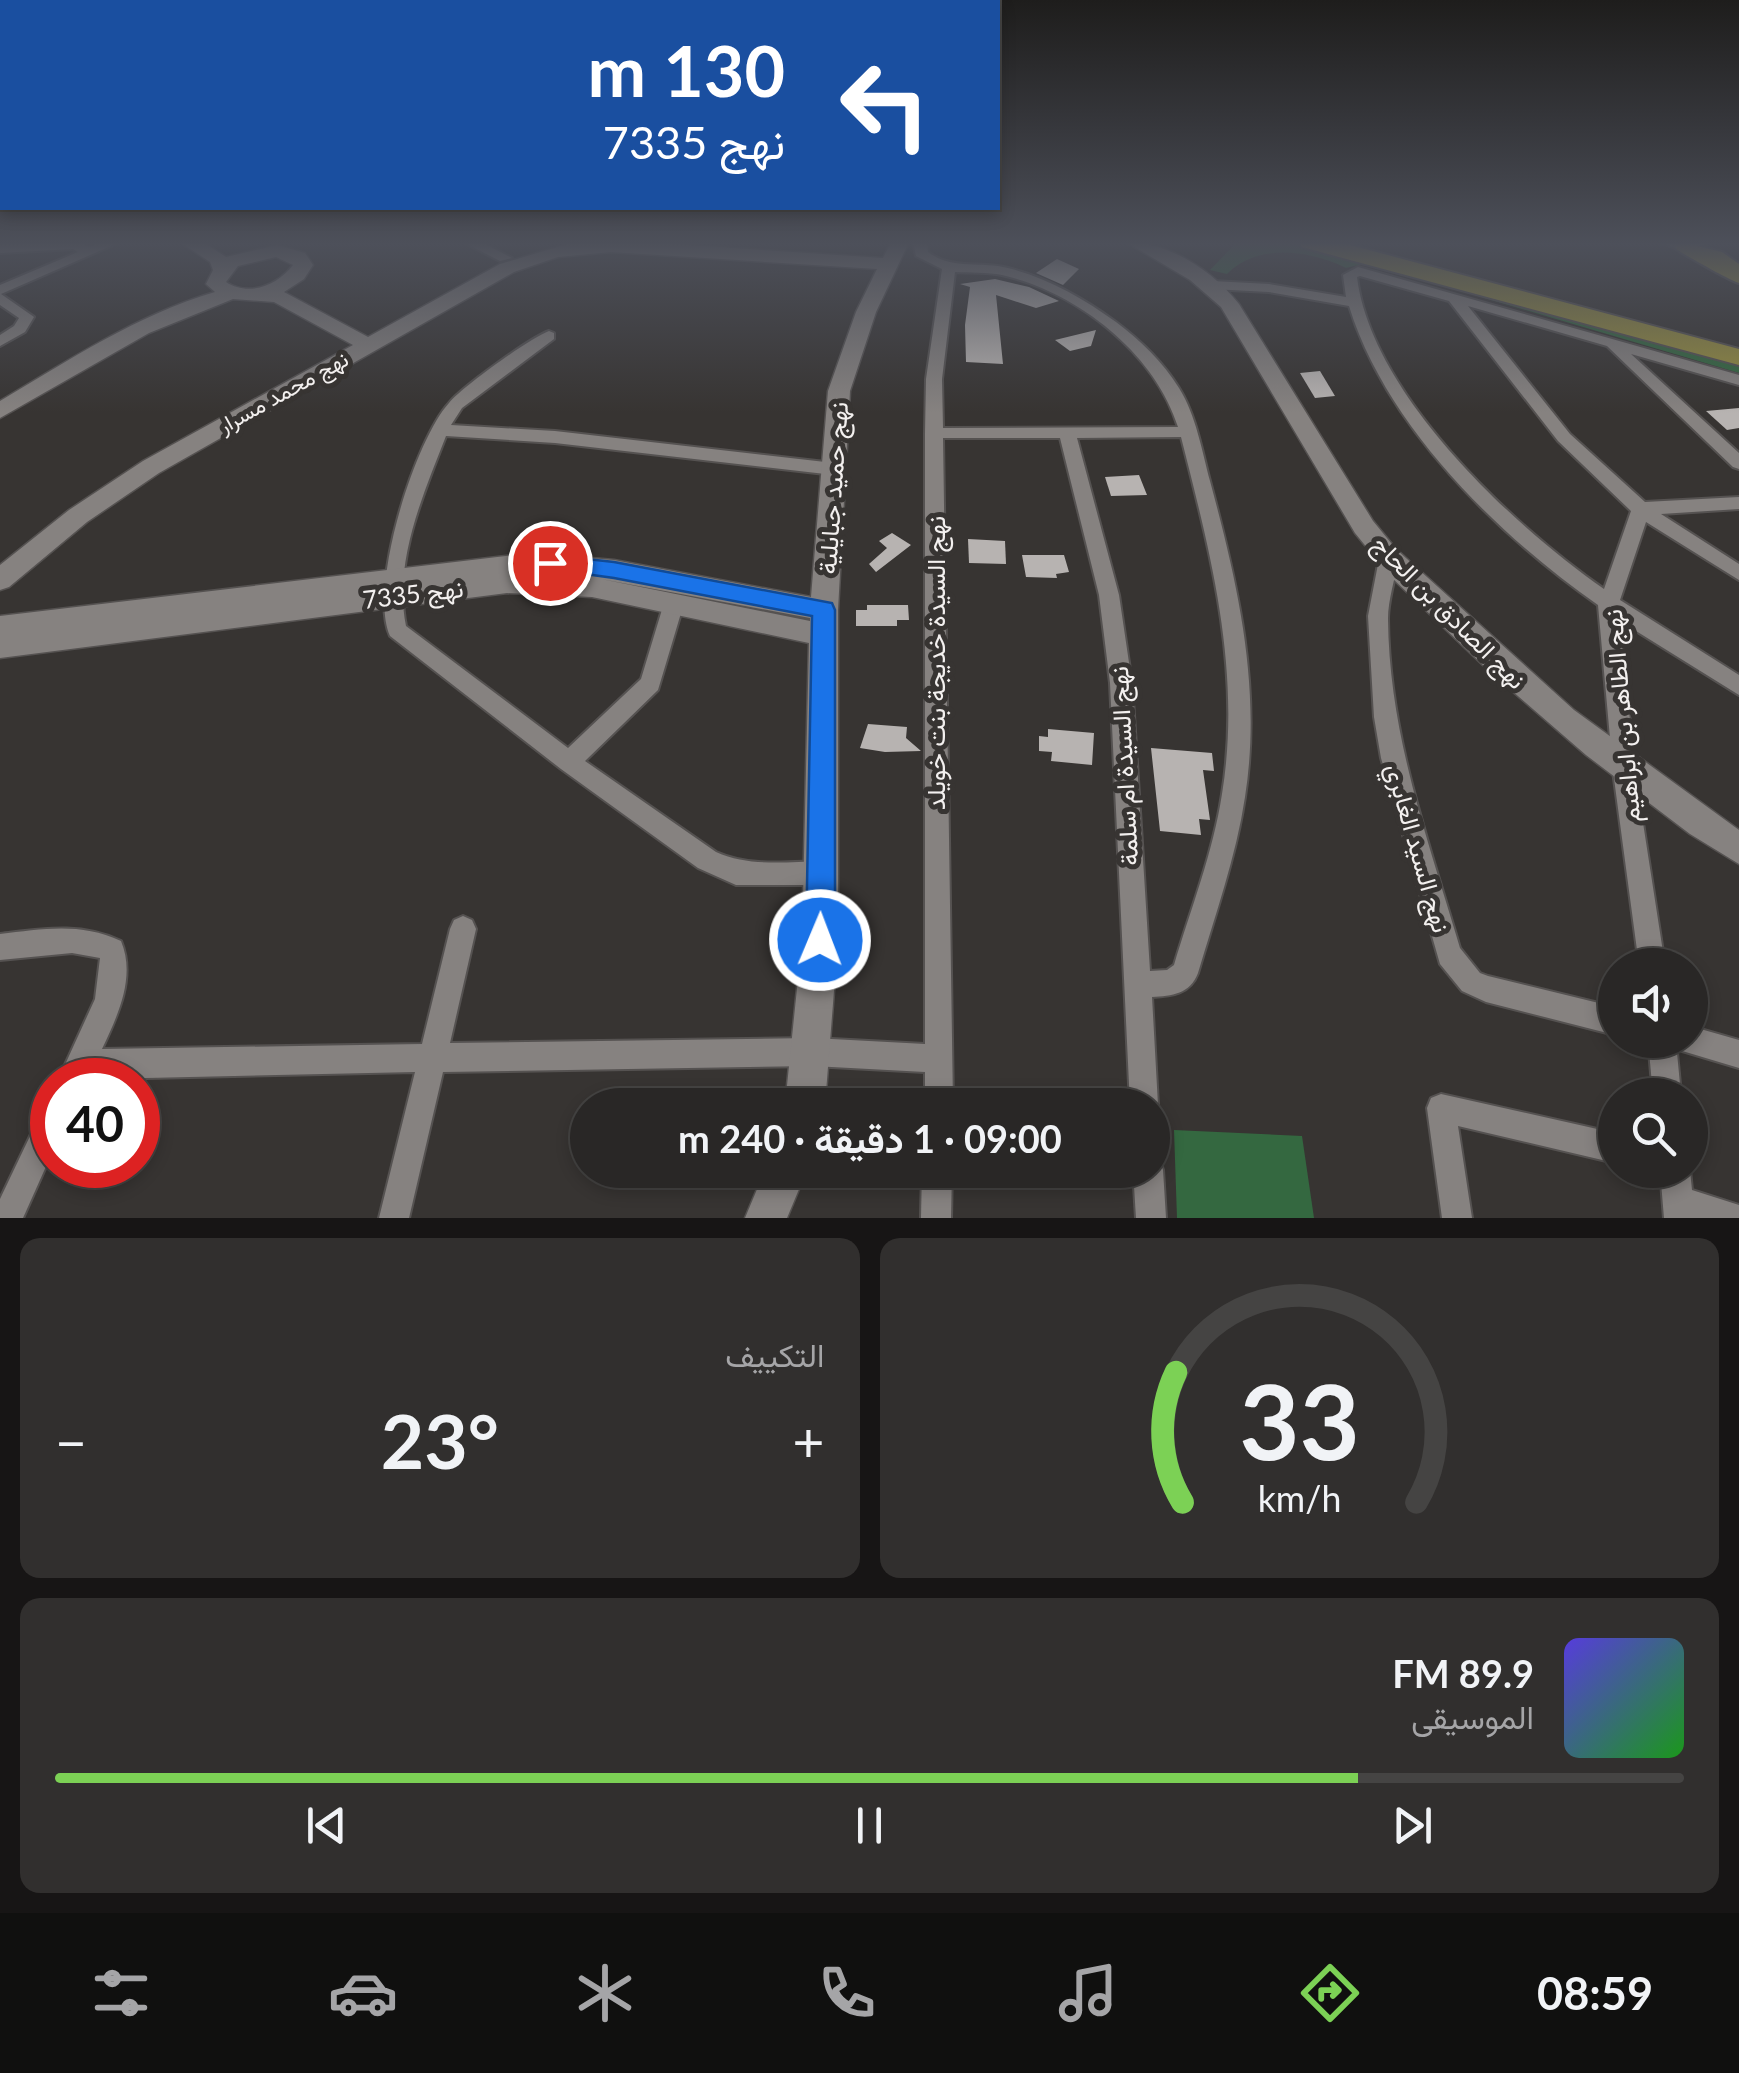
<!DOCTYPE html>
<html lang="ar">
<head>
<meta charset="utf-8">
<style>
	body { margin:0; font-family:Lato,Vazirmatn,sans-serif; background:#312f2e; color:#f1f3f6; direction:rtl; height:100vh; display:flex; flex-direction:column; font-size:38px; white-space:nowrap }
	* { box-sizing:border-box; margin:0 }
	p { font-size:32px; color:#a5a5a7 }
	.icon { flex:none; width:55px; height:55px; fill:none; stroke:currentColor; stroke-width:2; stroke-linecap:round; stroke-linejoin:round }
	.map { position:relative; height:1218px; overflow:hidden; direction:ltr }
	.details { display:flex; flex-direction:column; gap:20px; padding:20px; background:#171515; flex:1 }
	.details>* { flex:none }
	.banner { position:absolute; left:0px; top:0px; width:1000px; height:210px; box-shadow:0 5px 15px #0003,0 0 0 2px #454443; direction:rtl; background:#1a4fa0; color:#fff; overflow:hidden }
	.controls { position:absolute; left:1598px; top:948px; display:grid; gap:20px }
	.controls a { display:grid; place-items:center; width:110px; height:110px; border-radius:50%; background:#292726; box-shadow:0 5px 15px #0003,0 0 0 2px #454443; font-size:50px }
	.speed { position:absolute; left:30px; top:1058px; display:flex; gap:20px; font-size:50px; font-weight:700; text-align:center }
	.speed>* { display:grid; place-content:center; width:130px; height:130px; border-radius:50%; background:#292726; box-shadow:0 5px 15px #0003,0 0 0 2px #454443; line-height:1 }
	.speed .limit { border:15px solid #d22; background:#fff; color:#111 }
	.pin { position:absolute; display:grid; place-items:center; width:85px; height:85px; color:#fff; margin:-42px; border:5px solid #fff; border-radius:50%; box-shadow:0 2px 10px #0007 }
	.me { position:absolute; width:110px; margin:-55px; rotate:1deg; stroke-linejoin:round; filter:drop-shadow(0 0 8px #0008) }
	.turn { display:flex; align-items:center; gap:35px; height:210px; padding:0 50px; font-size:45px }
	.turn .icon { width:130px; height:130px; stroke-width:2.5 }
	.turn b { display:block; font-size:70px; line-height:85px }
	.big { font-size:75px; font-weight:700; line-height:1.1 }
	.details .widget { flex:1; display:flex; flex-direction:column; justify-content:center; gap:15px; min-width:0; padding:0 35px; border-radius:20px; background:#312f2e }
	.details .dial { align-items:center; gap:0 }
	.dial svg { height:260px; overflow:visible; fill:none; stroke:#454443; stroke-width:7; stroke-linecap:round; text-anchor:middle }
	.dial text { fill:#f1f3f6; stroke:none }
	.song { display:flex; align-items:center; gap:30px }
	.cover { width:120px; height:120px; border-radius:15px; background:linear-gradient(135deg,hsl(250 70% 55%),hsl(120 70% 35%)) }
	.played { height:10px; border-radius:5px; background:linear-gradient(90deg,#7cd155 80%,#454443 80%) }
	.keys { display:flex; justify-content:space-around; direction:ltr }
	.heat { display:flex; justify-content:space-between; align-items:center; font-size:55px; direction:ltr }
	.details .tiles { flex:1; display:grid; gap:20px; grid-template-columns:1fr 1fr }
	.widget:last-child { grid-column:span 2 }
	.trip { position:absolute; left:570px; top:1088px; width:600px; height:100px; border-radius:50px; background:#292726; box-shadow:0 5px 15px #0003,0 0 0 2px #454443; font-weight:700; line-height:100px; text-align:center; direction:rtl }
	.tab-bar { display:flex; height:160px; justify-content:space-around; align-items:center; background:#10100f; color:#a5a5a7 }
	.tab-bar .icon { width:70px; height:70px }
	.tab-bar .on { color:#7cd155 }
	.tab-bar b { font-size:45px; color:#f1f3f6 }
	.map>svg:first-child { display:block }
	.green { fill:#346840 }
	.building { fill:#b7b3b1 }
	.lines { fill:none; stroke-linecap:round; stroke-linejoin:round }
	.street-casing { stroke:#555251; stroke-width:4 }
	.secondary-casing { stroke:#555251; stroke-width:3 }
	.highway-casing { stroke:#555251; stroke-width:4 }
	.street { fill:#868280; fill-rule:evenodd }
	.secondary { fill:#868280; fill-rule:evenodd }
	.highway { fill:#978e3f; fill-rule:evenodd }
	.route { fill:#1a73e8; stroke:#114b97; stroke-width:2.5 }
	.labels { text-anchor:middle; stroke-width:10; stroke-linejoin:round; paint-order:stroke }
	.far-street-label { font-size:22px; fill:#f3f0ef; stroke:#373432 }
	.street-label { font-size:25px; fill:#f3f0ef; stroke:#373432 }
</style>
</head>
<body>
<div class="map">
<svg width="1739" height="1218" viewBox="0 0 1739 1218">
	<rect width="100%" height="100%" fill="#373432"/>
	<!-- green -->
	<g class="green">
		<path d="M1237,242h50l452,119v12l-373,-110 -20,5c-36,-18 -89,-25 -119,6l-17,-4z"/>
		<path d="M1174,1130l128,6 12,82h-137z"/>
	</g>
	<!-- building -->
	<g class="building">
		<path d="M1057,259l22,10 -16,16 -27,-12z"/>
		<path d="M995,279l34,8 30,14 -23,7 -40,-13 7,69 -37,-2 -1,-37 5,-38 -10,-3z"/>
		<path d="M1096,330l-5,16 -21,5 -15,-11z"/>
		<path d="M1320,371l15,25 -20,2 -15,-25z"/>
		<path d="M1739,408v20l-12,2 -21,-19z"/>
		<path d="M1139,475l8,20 -36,1 -6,-19z"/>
		<path d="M892,533l19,12 -35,27 -7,-8 18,-16 -8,-7z"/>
		<path d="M968,539l37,2 1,23 -37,-1z"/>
		<path d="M1022,555h42l5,17 -13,2 1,4 -31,-1z"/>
		<path d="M867,605h41l1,15h-12v6h-41v-16h11z"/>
		<path d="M868,724l39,3 -1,11 15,13 -36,1 -25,-4z"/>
		<path d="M1048,729l46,4 -2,32 -41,-4 1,-9 -13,-1v-15l9,1z"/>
		<path d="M1151,748l61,5 2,18 -11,-1 7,50 -11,-1 2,16 -41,-4z"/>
	</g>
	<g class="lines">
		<defs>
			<g id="street">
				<path d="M80,242l9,5 12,-5h19l-119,52 33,23 -9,15 -25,14v-11l14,-9 5,-8 -19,-13v-20l78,-33 -5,-3 -73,4v-8z"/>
				<path d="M463,242h18l31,16 -12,3z"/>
				<path d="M913,242h14l1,10c23,18 53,9 80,16 40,10 75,30 108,54 24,18 47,40 63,66 17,27 23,63 31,93 28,104 52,208 35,316 -9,60 -30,118 -47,176 -8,21 -26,23 -46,24l6,108 -4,10 -2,-10h-22l-20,-422 -11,-88 -39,-157h-117l10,667h-28v-33l-112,-6 -370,6 -34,146h-30l36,-146 -357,8 37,-81 5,-41 -28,-5 -72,7v-26c43,-5 80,-12 121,7 15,36 -3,74 -19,108l320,-5 28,-115 4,-9 9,-4 9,4 4,9 -26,114 363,-5 112,6v-611l1,-54 16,-110 -26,-13zM955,272c16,1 32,0 47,3 75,17 153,78 176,152l-235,1 -1,-49zM1181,437c30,118 61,235 41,357 -9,59 -31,114 -48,171l-7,5 -17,1 -18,-288 -13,-88 -42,-157z"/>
				<path d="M1659,242h49l-21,10z"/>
				<path d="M1358,267l381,108v10l-108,-31 108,99v16l-6,-2 -126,-121 -139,-40 102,128 75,68 94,-5v12l-78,5 78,50v16l-93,-58 -26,78 119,75v20l-119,-74 15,150 30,194h-26l-26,-194 -15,-166c-100,-70 -212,-179 -249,-299l-80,-14 -57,-3 -7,-4 7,-4 57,3 77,13 -3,-22zM1360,276l89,25 109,140 73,70 -27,78c-92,-64 -233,-196 -247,-312z"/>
				<path d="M549,331l5,2v6l-92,69 -11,17 104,6 279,32 9,6 -9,6 -279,-32 -109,-7c-23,59 -53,126 -40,190l162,122 73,-69 23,-76 10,-8 7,3 3,5 -26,87 -73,71 131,91c34,15 69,10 106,9l9,4 3,8 -3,8 -9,4h-86l-38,-17 -137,-99 -171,-133c-22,-48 25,-196 59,-233 13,-16 81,-65 100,-72z"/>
				<path d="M1389,552l10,7c-4,19 -11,41 -11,60 1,115 40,221 72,329l20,25 8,3 127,31v28l-129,-33 -24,-11 -22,-27 -59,-206 -7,-41 -6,-101 11,-57z"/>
				<path d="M1690,1026l49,14v28l-60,-18 -3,-8 5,53h-28l-5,-55h42z"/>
				<path d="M1441,1094l174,39v30l-157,-37 14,92h-30l-15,-110 4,-10z"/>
				<path d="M52,1106v47l-29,65h-23v-19l42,-88z"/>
				<path d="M1152,1157l7,2 4,11 3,48h-30l-3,-48h19z"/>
				<path d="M922,1170h30l-1,48h-30z"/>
				<path d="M1660,1170h30l2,20 47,15v13h-75z"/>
			</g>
			<g id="secondary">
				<path d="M180,242h23l23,15 51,-12 28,8 8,12 -9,14 -20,13 84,45 132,-73 71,-21 71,-1 241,16 8,-16h18l-33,70 -26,79 -12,219v330l-13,165h-40l17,-165 7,-297 -217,-46 -85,-4 -507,65v-42l531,-63 83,7 197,37 17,-206 28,-79 21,-43 -266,-17 -53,5 -44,15 -355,201 -72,49 -78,65 -9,3v-25l69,-55 74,-49 210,-116 -79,-43 -41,-3 -84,34 -149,85v-17c69,-41 137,-86 215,-109l-9,-8 7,-14 -3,-8zM276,257l17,8c-15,20 -44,32 -67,17l12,-16zM601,579l209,39v3z"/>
				<path d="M1126,242c43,0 86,28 113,62l134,217 23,28 178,161 165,120v34l-49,-30 -104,-79 -98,-85 -98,-94 -35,-43 -134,-226 -31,-27z"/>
				<path d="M765,1170h42l-20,48h-42z"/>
			</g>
			<g id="highway">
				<path d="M1298,242h41l400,107v16l-437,-118z"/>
				<path d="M1681,242l41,10 17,12v19c-8,-2 -58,-30 -64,-35z"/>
			</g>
		</defs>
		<!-- street casing -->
		<use href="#street" class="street-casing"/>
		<!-- secondary casing -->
		<use href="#secondary" class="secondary-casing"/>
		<!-- highway casing -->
		<use href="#highway" class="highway-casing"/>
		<!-- street -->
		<use href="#street" class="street"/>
		<!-- secondary -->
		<use href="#secondary" class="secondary"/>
		<!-- highway -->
		<use href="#highway" class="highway"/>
	</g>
	<!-- sky -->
	<linearGradient id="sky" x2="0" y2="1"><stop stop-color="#1e1d1c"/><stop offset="0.59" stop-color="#4d505a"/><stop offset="1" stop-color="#4d505a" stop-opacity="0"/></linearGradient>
	<rect width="1739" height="413" fill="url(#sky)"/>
	<!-- route -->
	<path class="route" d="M550,555l64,7 218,41 3,7v330l-4,11 -11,4 -10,-4 -4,-11 6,-324 -198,-38 -72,-10 -3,-5 3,-6z"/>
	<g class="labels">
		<!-- far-street labels -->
		<g class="far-street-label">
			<text transform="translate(283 392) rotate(-29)" y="8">نهج محمد مسرار</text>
		</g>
		<!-- street labels -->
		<g class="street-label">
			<text transform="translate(833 488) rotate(-86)" y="9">نهج حميد جبايلية</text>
			<text transform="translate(413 594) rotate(-7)" y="9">نهج 7335</text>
			<text transform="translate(1449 612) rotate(45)" y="9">نهج الصادق بن الحاج</text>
			<text transform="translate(936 663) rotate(-90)" y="9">نهج السيدة خديجة بنت خويلد</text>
			<text transform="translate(1622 716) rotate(-95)" y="9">نهج الطاهر بن ابراهيم</text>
			<text transform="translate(1124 766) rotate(-93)" y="9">نهج السيدة ام سلمة</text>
			<text transform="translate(1418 848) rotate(74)" y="9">نهج السيد الغابري</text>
		</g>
	</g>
</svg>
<div class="controls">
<a><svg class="icon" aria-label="sound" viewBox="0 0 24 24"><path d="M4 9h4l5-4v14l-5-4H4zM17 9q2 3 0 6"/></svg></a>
<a><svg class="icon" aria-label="search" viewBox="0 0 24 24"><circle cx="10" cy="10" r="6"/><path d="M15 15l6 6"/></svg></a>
</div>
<div class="speed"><div class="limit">40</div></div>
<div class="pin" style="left:550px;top:563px;background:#d93025"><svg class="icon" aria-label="arrive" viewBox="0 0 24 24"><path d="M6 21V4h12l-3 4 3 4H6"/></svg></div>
<svg class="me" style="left:820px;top:940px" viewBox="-20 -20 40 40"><circle r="17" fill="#1a73e8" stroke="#fff" stroke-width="3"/><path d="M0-11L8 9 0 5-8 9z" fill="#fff"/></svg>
<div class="trip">09:00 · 1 دقيقة · 240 m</div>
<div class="banner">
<div class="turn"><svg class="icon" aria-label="left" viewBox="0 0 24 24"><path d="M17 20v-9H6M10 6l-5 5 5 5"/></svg><div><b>130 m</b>نهج 7335</div></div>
</div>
</div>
<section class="details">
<div class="tiles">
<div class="widget dial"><svg viewBox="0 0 100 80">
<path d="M14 69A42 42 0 1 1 86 69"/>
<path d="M14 69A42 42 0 0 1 12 29" stroke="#7cd155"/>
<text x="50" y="56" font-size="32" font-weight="700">33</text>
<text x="50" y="72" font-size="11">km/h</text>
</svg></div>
<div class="widget"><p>التكييف</p>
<div class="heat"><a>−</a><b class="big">23°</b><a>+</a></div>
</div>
<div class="widget">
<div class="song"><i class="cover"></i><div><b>89.9 FM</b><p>الموسيقى</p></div></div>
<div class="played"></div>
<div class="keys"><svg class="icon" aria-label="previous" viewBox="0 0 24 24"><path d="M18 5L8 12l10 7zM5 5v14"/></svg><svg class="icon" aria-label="pause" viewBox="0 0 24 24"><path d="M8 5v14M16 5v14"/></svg><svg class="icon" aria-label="next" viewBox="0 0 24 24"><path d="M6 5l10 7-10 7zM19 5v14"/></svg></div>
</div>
</div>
</section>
<nav class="tab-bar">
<b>08:59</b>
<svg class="icon on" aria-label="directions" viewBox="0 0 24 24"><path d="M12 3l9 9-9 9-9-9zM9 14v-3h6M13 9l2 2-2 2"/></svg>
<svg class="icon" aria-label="music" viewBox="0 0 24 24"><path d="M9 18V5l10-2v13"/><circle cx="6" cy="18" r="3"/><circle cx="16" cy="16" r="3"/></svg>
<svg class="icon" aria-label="phone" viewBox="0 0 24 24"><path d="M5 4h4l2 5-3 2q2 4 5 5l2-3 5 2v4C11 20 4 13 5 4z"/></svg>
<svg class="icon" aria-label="climate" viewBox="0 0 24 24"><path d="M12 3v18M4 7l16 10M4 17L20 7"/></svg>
<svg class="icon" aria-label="car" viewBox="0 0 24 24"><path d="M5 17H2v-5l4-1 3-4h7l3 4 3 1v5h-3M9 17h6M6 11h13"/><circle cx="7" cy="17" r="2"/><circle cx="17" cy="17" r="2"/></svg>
<svg class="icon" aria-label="filters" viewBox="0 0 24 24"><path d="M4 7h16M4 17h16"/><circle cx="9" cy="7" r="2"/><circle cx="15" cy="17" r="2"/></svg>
</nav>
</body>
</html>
